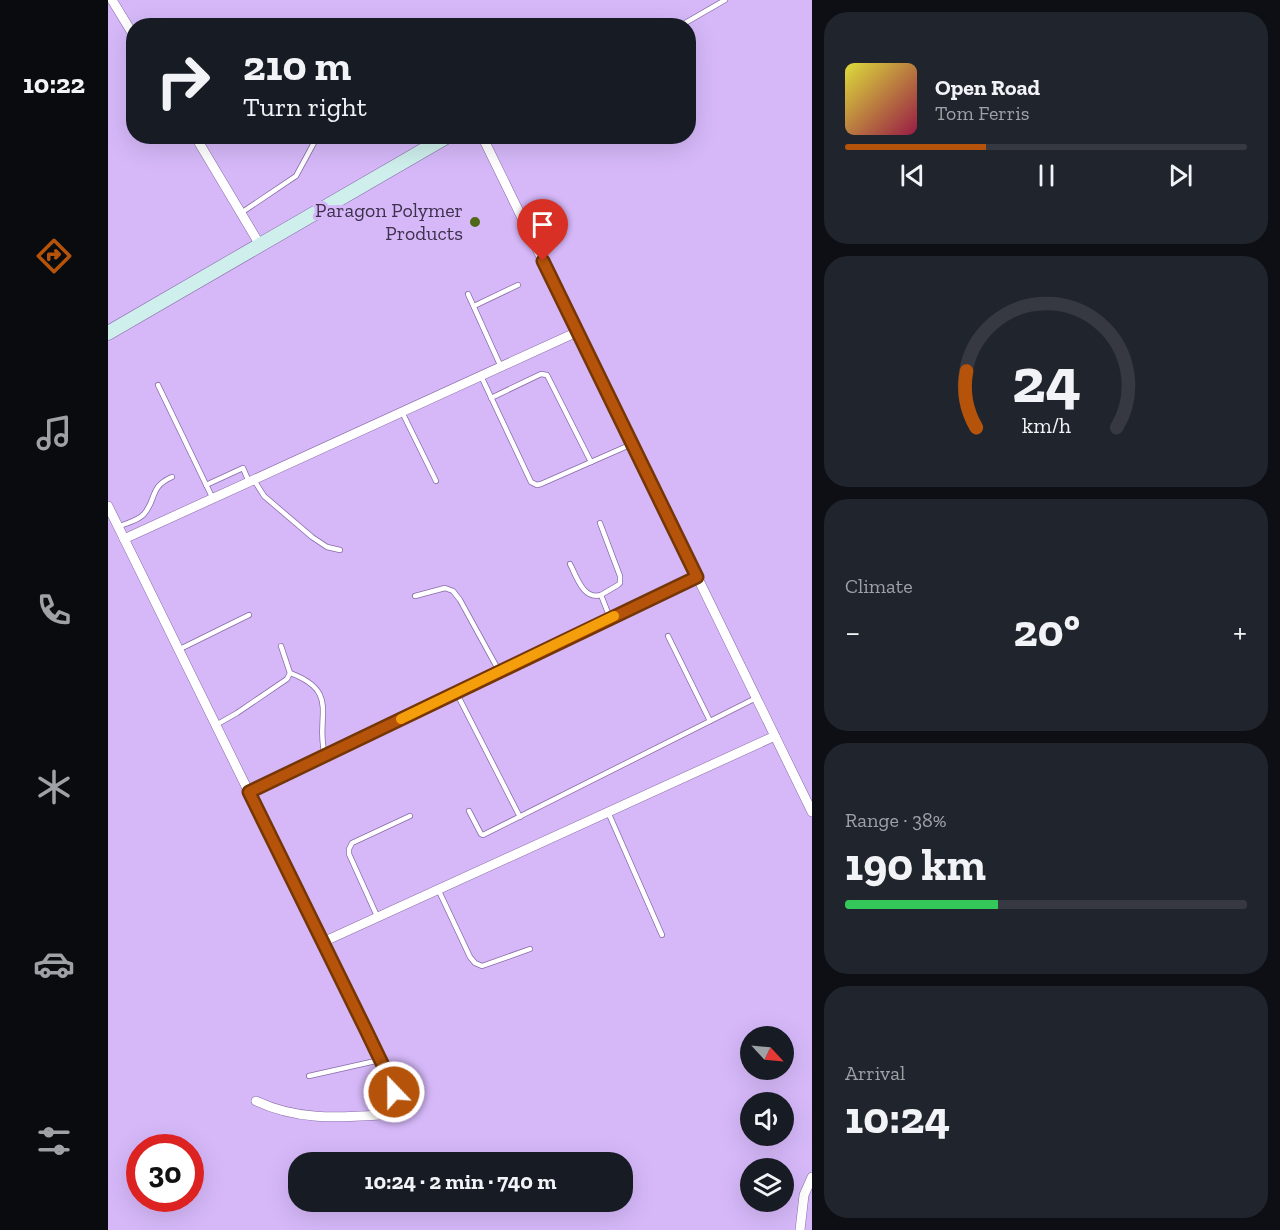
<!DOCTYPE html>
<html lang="en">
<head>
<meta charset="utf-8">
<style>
	body { margin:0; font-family:"Zilla Slab",serif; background:#20242c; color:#f1f3f6; height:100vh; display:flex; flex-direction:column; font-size:22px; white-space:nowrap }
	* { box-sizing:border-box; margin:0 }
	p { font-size:20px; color:#9ea1a6 }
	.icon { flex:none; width:33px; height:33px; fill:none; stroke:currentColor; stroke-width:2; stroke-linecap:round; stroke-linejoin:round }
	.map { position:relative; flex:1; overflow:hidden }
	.drawer { display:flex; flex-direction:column; gap:12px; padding:12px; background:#0d0f14; width:468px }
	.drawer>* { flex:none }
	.banner { position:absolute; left:18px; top:18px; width:570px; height:126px; border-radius:24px; box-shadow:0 6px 24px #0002; background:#171b24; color:#f1f3f6; overflow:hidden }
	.needle { width:39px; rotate:116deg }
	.controls { position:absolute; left:632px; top:1026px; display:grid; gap:12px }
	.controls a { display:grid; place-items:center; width:54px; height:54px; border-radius:50%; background:#171b24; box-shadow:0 6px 24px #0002; font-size:30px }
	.speed { position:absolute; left:18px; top:1134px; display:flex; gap:12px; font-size:30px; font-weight:700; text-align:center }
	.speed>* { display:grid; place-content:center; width:78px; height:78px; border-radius:50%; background:#171b24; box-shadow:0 6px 24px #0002; line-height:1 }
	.speed .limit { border:9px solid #d22; background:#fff; color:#111 }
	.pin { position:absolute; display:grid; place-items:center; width:51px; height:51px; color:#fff; margin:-62px -26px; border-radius:50% 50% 50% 0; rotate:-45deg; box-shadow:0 0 6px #0007 }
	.pin .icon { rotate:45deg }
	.me { position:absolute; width:66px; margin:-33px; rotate:338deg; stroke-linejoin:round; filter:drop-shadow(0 0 4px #0008) }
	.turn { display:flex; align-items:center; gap:21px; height:126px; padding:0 18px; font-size:27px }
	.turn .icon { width:78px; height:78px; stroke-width:2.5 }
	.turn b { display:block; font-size:42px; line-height:51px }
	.big { font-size:45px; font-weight:800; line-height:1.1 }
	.drawer .widget { flex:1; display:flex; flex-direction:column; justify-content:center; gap:9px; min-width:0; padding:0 21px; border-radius:24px; background:#20242c }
	.drawer .dial { align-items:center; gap:0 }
	.dial svg { height:156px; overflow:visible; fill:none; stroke:#363941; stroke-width:7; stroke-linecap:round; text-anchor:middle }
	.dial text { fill:#f1f3f6; stroke:none }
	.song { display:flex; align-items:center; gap:18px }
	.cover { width:72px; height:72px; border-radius:9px; background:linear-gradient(135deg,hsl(60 70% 55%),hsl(340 70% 35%)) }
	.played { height:6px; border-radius:3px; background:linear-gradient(90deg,#b45309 35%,#363941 35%) }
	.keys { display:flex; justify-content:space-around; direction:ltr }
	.heat { display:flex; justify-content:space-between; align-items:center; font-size:33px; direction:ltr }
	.charge { height:9px; border-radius:4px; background:linear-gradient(90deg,#34c759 38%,#363941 0) }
	.trip { position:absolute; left:180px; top:1152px; width:345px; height:60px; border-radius:24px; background:#171b24; box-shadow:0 6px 24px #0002; font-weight:800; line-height:60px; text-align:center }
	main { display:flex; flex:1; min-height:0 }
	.dock { display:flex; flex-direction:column; width:108px; justify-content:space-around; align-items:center; background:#090b0e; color:#9ea1a6 }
	.dock .icon { width:42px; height:42px }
	.dock .on { color:#b45309 }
	.dock b { font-size:27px; color:#f1f3f6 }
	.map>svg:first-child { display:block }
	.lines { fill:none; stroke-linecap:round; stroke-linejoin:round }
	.lane-casing { stroke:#886ba8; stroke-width:6 }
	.street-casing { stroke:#886ba8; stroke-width:10 }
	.secondary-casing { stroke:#886ba8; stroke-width:15 }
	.lane { stroke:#fff; stroke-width:4.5 }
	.street { stroke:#fff; stroke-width:9 }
	.secondary { stroke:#ceefec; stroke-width:14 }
	.route-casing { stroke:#753606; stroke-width:15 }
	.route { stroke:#b45309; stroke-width:10 }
	.slow { stroke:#f59e0b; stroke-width:10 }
	.poi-dot { fill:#4f6818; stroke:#d6b8f9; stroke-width:2 }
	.labels { text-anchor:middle; stroke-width:6; stroke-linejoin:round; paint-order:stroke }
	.poi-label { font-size:20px; fill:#3d314b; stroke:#d6b8f9; text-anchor:end }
</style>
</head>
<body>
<main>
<nav class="dock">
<b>10:22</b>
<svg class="icon on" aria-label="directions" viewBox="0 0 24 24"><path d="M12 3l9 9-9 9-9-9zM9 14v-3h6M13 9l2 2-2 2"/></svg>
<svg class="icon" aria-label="music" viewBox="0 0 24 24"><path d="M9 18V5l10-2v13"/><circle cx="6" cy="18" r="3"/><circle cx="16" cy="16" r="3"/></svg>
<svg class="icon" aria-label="phone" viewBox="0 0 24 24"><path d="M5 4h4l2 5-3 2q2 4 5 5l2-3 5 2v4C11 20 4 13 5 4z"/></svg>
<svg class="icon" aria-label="climate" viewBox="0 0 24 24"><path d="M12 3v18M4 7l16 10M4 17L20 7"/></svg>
<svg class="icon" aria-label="car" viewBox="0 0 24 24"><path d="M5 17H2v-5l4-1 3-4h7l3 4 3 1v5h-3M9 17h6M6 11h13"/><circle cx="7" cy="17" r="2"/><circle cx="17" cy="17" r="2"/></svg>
<svg class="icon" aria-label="filters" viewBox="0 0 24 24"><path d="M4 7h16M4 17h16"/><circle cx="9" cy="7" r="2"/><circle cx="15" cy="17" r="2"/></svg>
</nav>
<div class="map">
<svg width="704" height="1230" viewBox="0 0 704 1230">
	<rect width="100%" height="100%" fill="#d6b8f9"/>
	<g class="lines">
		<defs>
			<g id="lane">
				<path d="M572,26l45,-26"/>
				<path d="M133,213l55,-37 19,-35 -2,-5"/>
				<path d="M360,294l33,73"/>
				<path d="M366,306l44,-21"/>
				<path d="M373,376l50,106 6,3 4,-1 91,-40"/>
				<path d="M50,385l55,114"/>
				<path d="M383,398l50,-24 6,1 44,87"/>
				<path d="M294,412l34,69"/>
				<path d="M146,480l10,16 48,41 15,10 13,3"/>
				<path d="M98,485l37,-17 6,14"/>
				<path d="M492,523l20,53v7l-2,2 -17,10"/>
				<path d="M10,527c8,-4 20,-6 26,-13 13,-15 5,-27 28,-37"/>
				<path d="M462,564c7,13 13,36 31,31l9,23"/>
				<path d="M307,596l30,-8 8,3 7,9 39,71"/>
				<path d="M560,636l42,85"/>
				<path d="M70,650l71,-35"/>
				<path d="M182,673c52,19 24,45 35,82"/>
				<path d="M348,692l64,125"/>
				<path d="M108,725l21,-12 50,-34 3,-6 -9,-27"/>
				<path d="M361,811l12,23 2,1 273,-137"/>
				<path d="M500,812l54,123"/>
				<path d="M330,889l32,68 5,6 7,3 48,-17"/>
				<path d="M269,916l-28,-62v-5l3,-6 58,-27"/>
				<path d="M201,1076l71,-16"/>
			</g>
			<g id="street">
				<path d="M4,0l22,36"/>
				<path d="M87,136l65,109"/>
				<path d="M374,136l330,676"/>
				<path d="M0,506l257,522 27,57c3,13 1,24 -12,30 -44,3 -84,5 -124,-14"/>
				<path d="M16,539l453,-207"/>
				<path d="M141,792l448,-215"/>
				<path d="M215,942l452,-206"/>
				<path d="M692,1230l4,-35 8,-18"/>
			</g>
			<path id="secondary" d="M0,333l340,-197"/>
		</defs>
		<!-- lane casing -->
		<use href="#lane" class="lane-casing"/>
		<!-- street casing -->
		<use href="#street" class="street-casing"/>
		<!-- secondary casing -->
		<use href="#secondary" class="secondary-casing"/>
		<!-- lane -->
		<use href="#lane" class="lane"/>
		<!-- street -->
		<use href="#street" class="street"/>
		<!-- secondary -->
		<use href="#secondary" class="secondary"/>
	</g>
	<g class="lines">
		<defs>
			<path id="route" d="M286,1092l-2,-8 -27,-56 -116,-236 448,-215 -154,-316"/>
		</defs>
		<!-- route casing -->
		<use href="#route" class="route-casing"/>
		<!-- route -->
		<use href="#route" class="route"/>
		<!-- slow -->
		<path class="slow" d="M293,719l213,-103"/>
	</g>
	<!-- markers -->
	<circle class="poi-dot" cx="367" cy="222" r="6"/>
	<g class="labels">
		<!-- poi labels -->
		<g class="poi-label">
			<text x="355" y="217">Paragon Polymer<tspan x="355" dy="23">Products</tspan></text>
		</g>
	</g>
</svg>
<div class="controls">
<a><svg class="needle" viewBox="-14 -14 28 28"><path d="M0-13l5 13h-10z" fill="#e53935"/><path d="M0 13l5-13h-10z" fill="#9ea1a6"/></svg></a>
<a><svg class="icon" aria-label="sound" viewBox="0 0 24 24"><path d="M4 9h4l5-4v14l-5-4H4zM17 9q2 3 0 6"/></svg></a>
<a><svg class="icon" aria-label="layers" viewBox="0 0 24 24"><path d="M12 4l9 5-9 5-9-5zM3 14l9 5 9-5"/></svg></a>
</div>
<div class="speed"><div class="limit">30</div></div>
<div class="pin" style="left:435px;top:261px;background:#d93025"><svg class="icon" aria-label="arrive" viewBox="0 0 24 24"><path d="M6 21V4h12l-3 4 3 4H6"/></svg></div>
<svg class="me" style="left:286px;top:1092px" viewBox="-20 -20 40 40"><circle r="17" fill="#b45309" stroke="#fff" stroke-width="3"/><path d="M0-11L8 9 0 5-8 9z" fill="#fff"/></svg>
<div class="trip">10:24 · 2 min · 740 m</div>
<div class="banner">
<div class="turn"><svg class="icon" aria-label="right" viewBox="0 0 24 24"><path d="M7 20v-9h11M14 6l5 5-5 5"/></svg><div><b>210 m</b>Turn right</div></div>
</div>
</div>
<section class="drawer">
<div class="widget">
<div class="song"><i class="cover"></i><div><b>Open Road</b><p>Tom Ferris</p></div></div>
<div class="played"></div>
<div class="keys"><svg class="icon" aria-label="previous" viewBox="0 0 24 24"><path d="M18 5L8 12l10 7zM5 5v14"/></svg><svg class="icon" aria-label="pause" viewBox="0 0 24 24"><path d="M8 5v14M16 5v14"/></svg><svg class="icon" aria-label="next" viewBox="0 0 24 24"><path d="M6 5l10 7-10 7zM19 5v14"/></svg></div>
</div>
<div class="widget dial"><svg viewBox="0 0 100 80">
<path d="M14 69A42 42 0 1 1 86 69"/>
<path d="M14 69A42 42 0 0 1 9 40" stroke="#b45309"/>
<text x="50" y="56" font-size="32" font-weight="700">24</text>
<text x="50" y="72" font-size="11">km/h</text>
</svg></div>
<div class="widget"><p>Climate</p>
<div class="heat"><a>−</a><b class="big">20°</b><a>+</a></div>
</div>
<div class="widget"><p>Range · 38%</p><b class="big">190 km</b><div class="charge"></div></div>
<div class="widget"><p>Arrival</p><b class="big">10:24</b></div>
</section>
</main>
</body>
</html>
